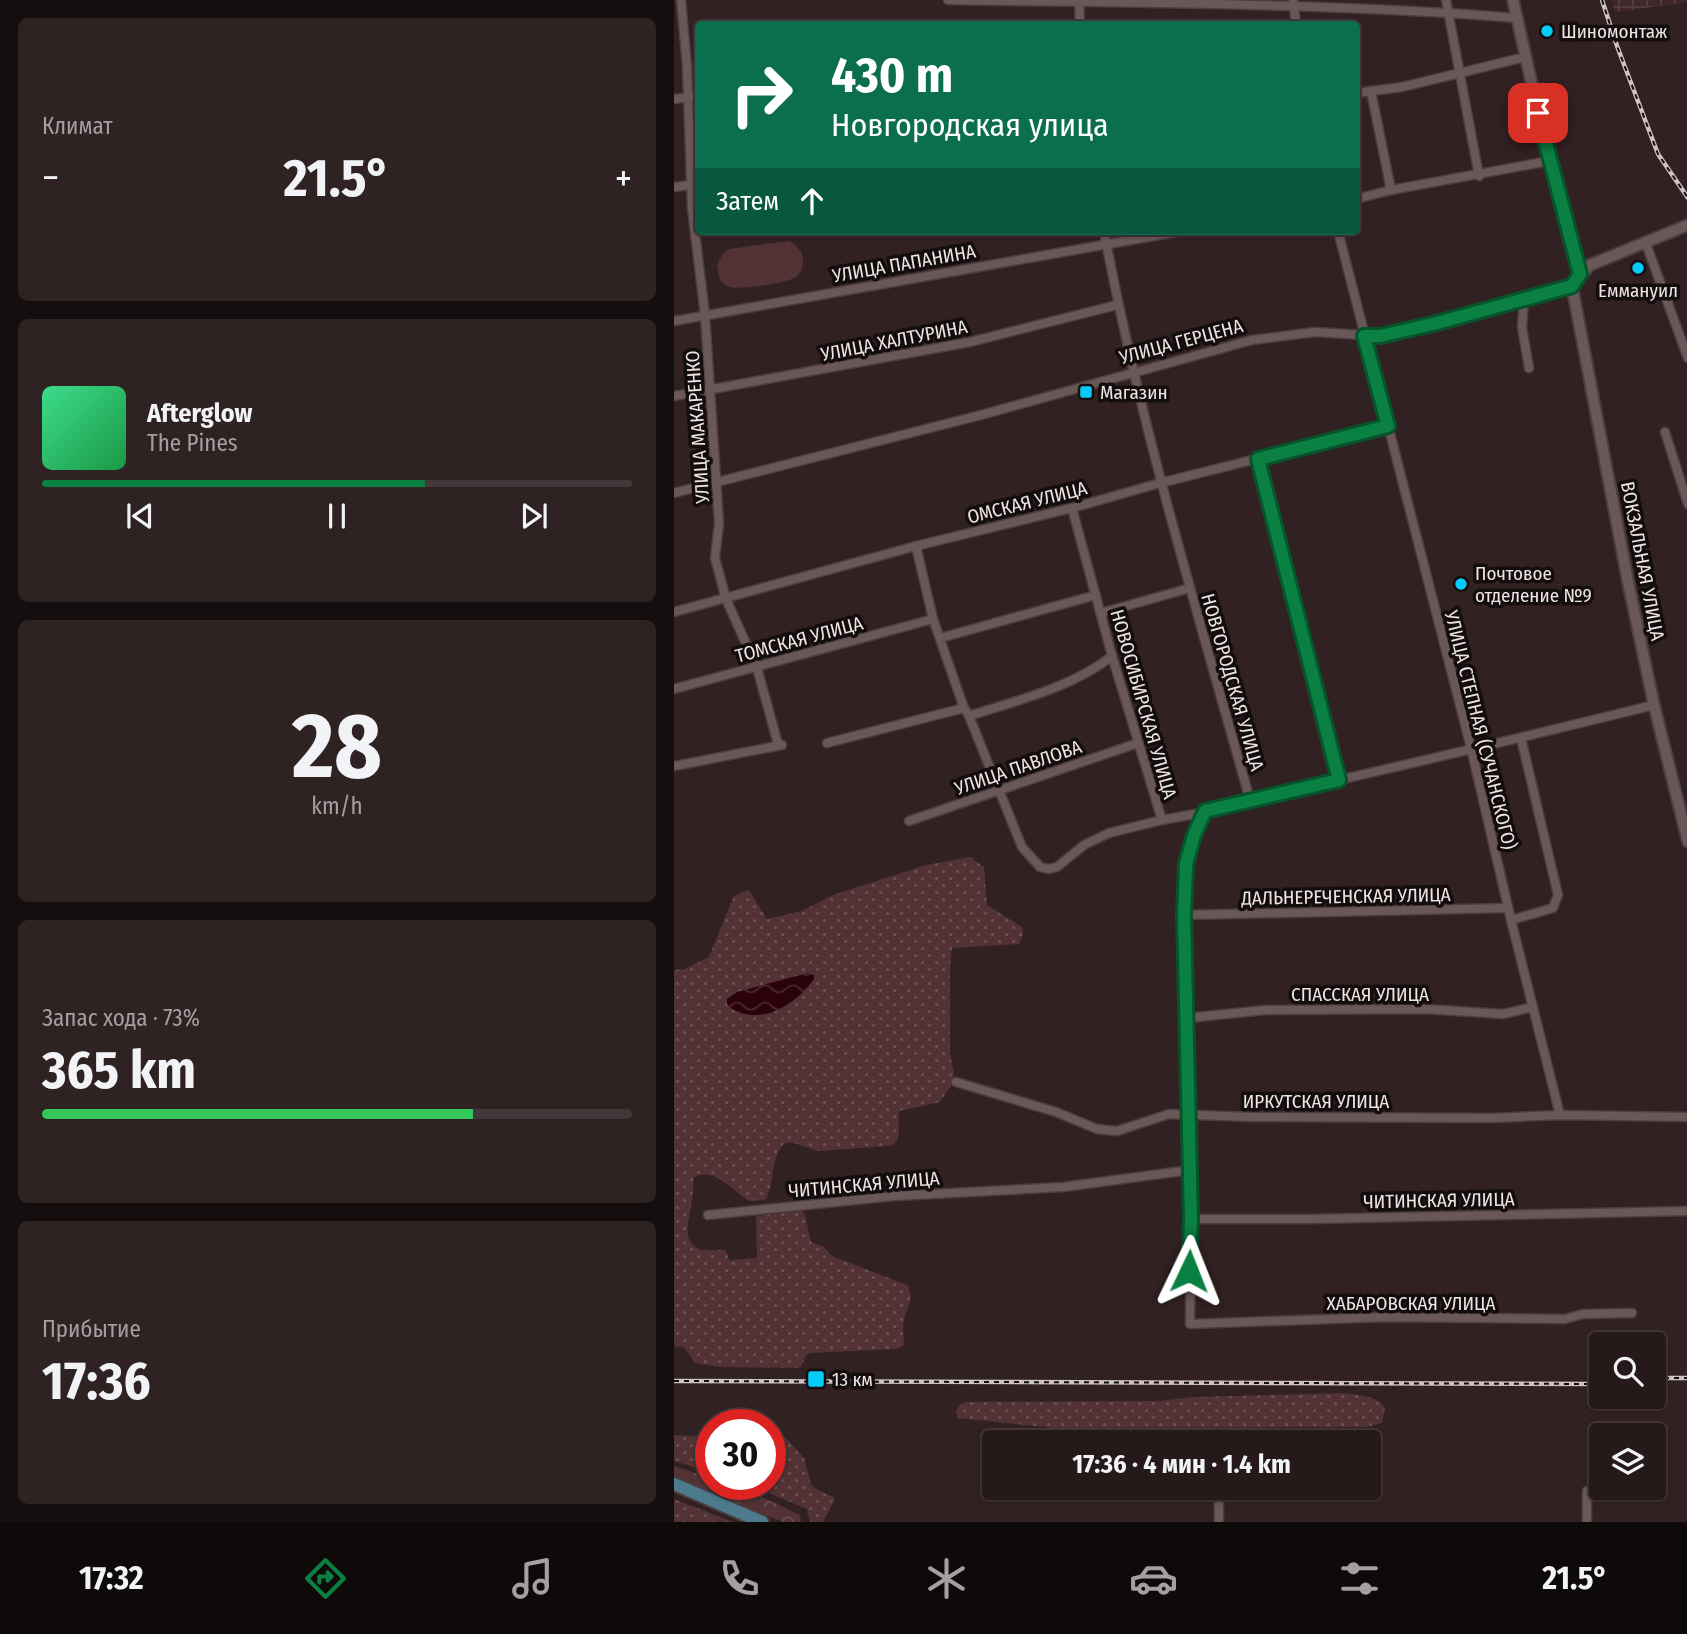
<!DOCTYPE html>
<html lang="ru">
<head>
<meta charset="utf-8">
<style>
	body { margin:0; font-family:"Fira Sans Condensed",sans-serif; background:#2e2223; color:#f1f3f6; height:100vh; display:flex; flex-direction:column; font-size:26px; white-space:nowrap }
	* { box-sizing:border-box; margin:0 }
	p { font-size:23px; color:#a4a0a2 }
	.icon { flex:none; width:38px; height:38px; fill:none; stroke:currentColor; stroke-width:2; stroke-linecap:round; stroke-linejoin:round }
	.map { position:relative; flex:1; overflow:hidden }
	.panel { display:flex; flex-direction:column; gap:18px; padding:18px; background:#150e0e; width:674px }
	.panel>* { flex:none }
	.top-card { position:absolute; left:21px; top:21px; width:665px; height:214px; border-radius:7px; box-shadow:0 2px 5px #0004,0 0 0 2px #423839; background:#0b6e4f; color:#fff; overflow:hidden }
	.controls { position:absolute; left:915px; top:1332px; display:grid; gap:14px }
	.controls a { display:grid; place-items:center; width:77px; height:77px; border-radius:7px; background:#26191a; box-shadow:0 2px 5px #0004,0 0 0 2px #423839; font-size:35px }
	.speed { position:absolute; left:21px; top:1409px; display:flex; gap:14px; font-size:35px; font-weight:700; text-align:center }
	.speed>* { display:grid; place-content:center; width:91px; height:91px; border-radius:50%; background:#26191a; box-shadow:0 2px 5px #0004,0 0 0 2px #423839; line-height:1 }
	.speed .limit { border:10px solid #d22; background:#fff; color:#111 }
	.pin { position:absolute; display:grid; place-items:center; width:60px; height:60px; color:#fff; margin:-30px; border-radius:14px; box-shadow:0 4px 10px #0006 }
	.me { position:absolute; width:77px; margin:-38px; rotate:2deg; stroke-linejoin:round; filter:drop-shadow(0 0 5px #0008) }
	.turn { display:flex; align-items:center; gap:24px; height:147px; padding:0 21px; font-size:32px }
	.turn .icon { width:91px; height:91px; stroke-width:2.5 }
	.turn b { display:block; font-size:49px; line-height:60px }
	.then { display:flex; align-items:center; height:66px; padding:0 21px; background:#0003; gap:14px; font-size:26px }
	.big { font-size:52px; font-weight:700; line-height:1.1 }
	.panel .card { flex:1; display:flex; flex-direction:column; justify-content:center; gap:10px; min-width:0; padding:0 24px; border-radius:10px; background:#2e2223 }
	.panel .dial { align-items:center; gap:0 }
	.dial b { font-size:91px; line-height:1 }
	.song { display:flex; align-items:center; gap:21px }
	.cover { width:84px; height:84px; border-radius:10px; background:linear-gradient(135deg,hsl(150 70% 55%),hsl(140 70% 35%)) }
	.played { height:7px; border-radius:4px; background:linear-gradient(90deg,#0b8043 65%,#423839 65%) }
	.keys { display:flex; justify-content:space-around; direction:ltr }
	.heat { display:flex; justify-content:space-between; align-items:center; font-size:38px; direction:ltr }
	.charge { height:10px; border-radius:5px; background:linear-gradient(90deg,#34c759 73%,#423839 0) }
	.trip { position:absolute; left:308px; top:1430px; width:399px; height:70px; border-radius:7px; background:#26191a; box-shadow:0 2px 5px #0004,0 0 0 2px #423839; font-weight:700; line-height:70px; text-align:center }
	.tab-bar { display:flex; height:112px; justify-content:space-around; align-items:center; background:#0f0a0a; color:#a4a0a2 }
	.tab-bar .icon { width:49px; height:49px }
	.tab-bar .selected { color:#0b8043 }
	.tab-bar b { font-size:32px; color:#f1f3f6 }
	main { display:flex; flex:1; min-height:0 }
	.map>svg:first-child { display:block }
	.industrial { fill:url(#industrial-grid) }
	.grass { fill:url(#grass-dots) }
	.forest { fill:url(#forest-crowns) }
	.garden { fill:#533235 }
	.water { fill:url(#water-waves) }
	.lines { fill:none; stroke-linecap:round; stroke-linejoin:round }
	.minor-casing { stroke:#4c3e40; stroke-width:11 }
	.secondary-casing { stroke:#4c3e40; stroke-width:14 }
	.primary-casing { stroke:#4c3e40; stroke-width:16 }
	.minor { stroke:#6a5758; stroke-width:8 }
	.secondary { stroke:#6a5758; stroke-width:10 }
	.primary { stroke:#4d7b8c; stroke-width:12 }
	.rail-casing { stroke:#cec2c2; stroke-width:4.5 }
	.rail { stroke:#140d0e; stroke-width:2; stroke-dasharray:5; stroke-linecap:butt }
	.route-casing { stroke:#07532c; stroke-width:18 }
	.route { stroke:#0b8043; stroke-width:12 }
	.poi-dot { fill:#05cbf9; stroke:#140d0e; stroke-width:2.5 }
	.labels { text-anchor:middle; stroke-width:7; stroke-linejoin:round; paint-order:stroke }
	.poi-label { font-size:19px; fill:#efe4e4; stroke:#140d0e; text-anchor:start }
	.street-label { font-size:19px; fill:#efe4e4; stroke:#140d0e }
</style>
</head>
<body>
<main>
<section class="panel">
<div class="card"><p>Климат</p>
<div class="heat"><a>−</a><b class="big">21.5°</b><a>+</a></div>
</div>
<div class="card">
<div class="song"><i class="cover"></i><div><b>Afterglow</b><p>The Pines</p></div></div>
<div class="played"></div>
<div class="keys"><svg class="icon" aria-label="previous" viewBox="0 0 24 24"><path d="M18 5L8 12l10 7zM5 5v14"/></svg><svg class="icon" aria-label="pause" viewBox="0 0 24 24"><path d="M8 5v14M16 5v14"/></svg><svg class="icon" aria-label="next" viewBox="0 0 24 24"><path d="M6 5l10 7-10 7zM19 5v14"/></svg></div>
</div>
<div class="card dial"><b>28</b><p>km/h</p></div>
<div class="card"><p>Запас хода · 73%</p><b class="big">365 km</b><div class="charge"></div></div>
<div class="card"><p>Прибытие</p><b class="big">17:36</b></div>
</section>
<div class="map">
<svg width="1014" height="1522" viewBox="0 0 1014 1522">
	<defs>
		<pattern id="industrial-grid" width="8" height="8" patternUnits="userSpaceOnUse" patternTransform="scale(1.75)"><rect width="8" height="8" fill="#41292b"/><path d="M0 4h8M4 0v8" fill="none" stroke="#543e3f"/></pattern>
		<pattern id="grass-dots" width="8" height="8" patternUnits="userSpaceOnUse" patternTransform="scale(1.75)"><rect width="8" height="8" fill="#533235"/><path d="M2 2h.1M6 6h.1" fill="none" stroke="#6c5052" stroke-width="1.8" stroke-linecap="round"/></pattern>
		<pattern id="forest-crowns" width="20" height="18" patternUnits="userSpaceOnUse" patternTransform="scale(1.75)"><rect width="20" height="18" fill="#533235"/><path d="M2 6a3 3 0 1 1 6 0M12 15a3 3 0 1 1 6 0" fill="none" stroke="#6c5052"/></pattern>
		<pattern id="water-waves" width="16" height="10" patternUnits="userSpaceOnUse" patternTransform="scale(1.75)"><rect width="16" height="10" fill="#2c020a"/><path d="M0 5q4-4 8 0t8 0" fill="none" stroke="#4b272e"/></pattern>
	</defs>
	<rect width="100%" height="100%" fill="#322122"/>
	<!-- industrial -->
	<path class="industrial" d="M938,0h75l1,2 -73,10z"/>
	<!-- grass -->
	<g class="grass">
		<path d="M296,857l14,10 3,38 35,22 1,8 -4,9 -67,4 -2,19v87l4,19 -3,13 -11,16 -41,9c-3,12 6,30 -10,35l-71,5 -24,-8h-9c-16,15 -9,40 -20,57l-15,1c-18,-9 -32,-34 -56,-24 -1,8 -1,16 -2,23 -1,14 -12,39 5,48 9,5 20,0 29,3l3,9 28,-2 -1,-42 46,-5 3,4 6,27 13,5 8,9 75,29c8,13 0,23 -3,35 -2,8 0,18 0,25l-7,4 -87,4 -4,2 -5,12 -6,1 -74,-1 -26,-4 -11,-16 -10,-1v-376l11,-1 24,-12 25,-61 15,-6 18,29 35,-8 31,-16 93,-30z"/>
		<path d="M669,1393c14,2 34,2 42,15l-3,15 -16,4 -311,1 -97,-10 -2,-6 3,-7 7,-3 193,-1 35,-4z"/>
		<path d="M61,1422h31l9,4 29,32 7,26 5,5 19,9 -12,24h-13l-3,-13 -59,-25h22v-60h-45z"/>
		<path d="M37,1433v39l-37,-11v-26l20,1z"/>
		<path d="M0,1499l59,23h-59z"/>
	</g>
	<!-- forest -->
	<path class="forest" d="M0,1466l37,12v6c31,0 61,18 89,31l1,7h-18l-109,-43z"/>
	<!-- garden -->
	<path class="garden" d="M114,241c15,5 21,24 8,36 -8,6 -57,13 -67,10 -4,-2 -6,-4 -9,-7l-3,-15 6,-12 6,-4z"/>
	<!-- water -->
	<path class="water" d="M134,973l6,2v4c-16,22 -44,43 -73,34 -7,-3 -10,-4 -14,-9v-5l10,-7z"/>
	<g class="lines">
		<defs>
			<g id="minor">
				<path d="M7,0l6,66 5,142 13,107 14,208 -4,35 11,41 31,69 21,76"/>
				<path d="M274,0c190,3 380,3 569,18"/>
				<path d="M405,0l1,24"/>
				<path d="M619,0l3,24"/>
				<path d="M772,0l33,176"/>
				<path d="M697,91l20,99"/>
				<path d="M682,93l46,-6 123,-30"/>
				<path d="M0,99l24,-3"/>
				<path d="M0,187l16,-2"/>
				<path d="M682,199l35,-9 158,-29"/>
				<path d="M430,231c36,193 93,380 146,569l-44,12 -12,23 -8,29 -2,51 7,304 -1,105 195,-7 180,2 18,-5 49,-1"/>
				<path d="M664,231l133,517 40,172 49,195"/>
				<path d="M971,241l43,117"/>
				<path d="M850,299l-2,28 7,41"/>
				<path d="M0,321l508,-90"/>
				<path d="M0,396l296,-54 147,-37"/>
				<path d="M991,432l23,72"/>
				<path d="M585,459l80,321"/>
				<path d="M0,493l307,-78 271,-75 63,-8 65,4 109,-27 83,-23"/>
				<path d="M242,546l17,73 31,89 5,8 53,131 18,20 9,2 8,-2 27,-22 25,-12 53,-13 -50,-164 -40,-148"/>
				<path d="M0,612l242,-66 156,-38 88,-25 228,-57"/>
				<path d="M427,613l89,-25"/>
				<path d="M266,638l156,-43"/>
				<path d="M0,689l259,-70"/>
				<path d="M295,716c49,-16 102,-28 143,-60"/>
				<path d="M153,743l137,-35"/>
				<path d="M0,766l108,-21"/>
				<path d="M576,800c135,-30 270,-62 404,-95"/>
				<path d="M488,820l44,-8"/>
				<path d="M235,821l229,-78"/>
				<path d="M510,915l324,-7"/>
				<path d="M837,920l42,-12 5,-13 -37,-157"/>
				<path d="M514,1018l77,-8 160,-1 78,5 30,-7"/>
				<path d="M282,1082l100,30 41,17 20,2 52,-17 83,3 241,1 67,-3 128,2"/>
				<path d="M34,1215l187,-19 168,-9 127,-17"/>
				<path d="M517,1219h119l378,-8"/>
				<path d="M913,1491v31"/>
				<path d="M545,1522v-26"/>
			</g>
			<g id="secondary">
				<path d="M839,0l36,161 31,113"/>
				<path d="M1014,225l-98,40 -18,21 56,296 26,123 34,137"/>
			</g>
			<path id="primary" d="M0,1484l88,38"/>
		</defs>
		<!-- minor casing -->
		<use href="#minor" class="minor-casing"/>
		<!-- secondary casing -->
		<use href="#secondary" class="secondary-casing"/>
		<!-- primary casing -->
		<use href="#primary" class="primary-casing"/>
		<!-- minor -->
		<use href="#minor" class="minor"/>
		<!-- secondary -->
		<use href="#secondary" class="secondary"/>
		<!-- primary -->
		<use href="#primary" class="primary"/>
		<defs>
			<g id="rail">
				<path d="M928,0l15,46 41,108 30,44"/>
				<path d="M980,1378h34"/>
				<path d="M0,1381l928,3"/>
			</g>
		</defs>
		<!-- rail casing -->
		<use href="#rail" class="rail-casing"/>
		<!-- rail -->
		<use href="#rail" class="rail"/>
	</g>
	<g class="lines">
		<defs>
			<path id="route" d="M515,1271l2,-52 -7,-304 2,-51 8,-29 11,-24 134,-31 -81,-321 130,-33 -24,-90h16l57,-13 135,-37 8,-12 -42,-161"/>
		</defs>
		<!-- route casing -->
		<use href="#route" class="route-casing"/>
		<!-- route -->
		<use href="#route" class="route"/>
	</g>
	<!-- markers -->
	<g class="poi-dot">
		<circle cx="873" cy="31" r="7"/>
		<circle cx="964" cy="268" r="7"/>
		<rect x="405" y="385" width="14" height="14" rx="3.5"/>
		<circle cx="787" cy="584" r="7"/>
		<rect x="133" y="1370" width="18" height="18" rx="3.5"/>
	</g>
	<g class="labels">
		<!-- poi labels -->
		<g class="poi-label">
			<text x="887" y="38">Шиномонтаж</text>
			<text x="964" y="297" text-anchor="middle">Еммануил</text>
			<text x="426" y="399">Магазин</text>
			<text x="801" y="580">Почтовое<tspan x="801" dy="22">отделение №9</tspan></text>
			<text x="158" y="1386">13 км</text>
		</g>
		<!-- street labels -->
		<g class="street-label">
			<text transform="translate(230 263) rotate(-10)" y="7">УЛИЦА ПАПАНИНА</text>
			<text transform="translate(220 340) rotate(-11)" y="7">УЛИЦА ХАЛТУРИНА</text>
			<text transform="translate(507 341) rotate(-15)" y="7">УЛИЦА ГЕРЦЕНА</text>
			<text transform="translate(23 427) rotate(-94)" y="7">УЛИЦА МАКАРЕНКО</text>
			<text transform="translate(353 502) rotate(-14)" y="7">ОМСКАЯ УЛИЦА</text>
			<text transform="translate(969 561) rotate(79)" y="7">ВОКЗАЛЬНАЯ УЛИЦА</text>
			<text transform="translate(125 639) rotate(-15)" y="7">ТОМСКАЯ УЛИЦА</text>
			<text transform="translate(559 682) rotate(74)" y="7">НОВГОРОДСКАЯ УЛИЦА</text>
			<text transform="translate(470 704) rotate(74)" y="7">НОВОСИБИРСКАЯ УЛИЦА</text>
			<text transform="translate(807 730) rotate(76)" y="7">УЛИЦА СТЕПНАЯ (СУЧАНСКОГО)</text>
			<text transform="translate(344 767) rotate(-19)" y="7">УЛИЦА ПАВЛОВА</text>
			<text transform="translate(672 896) rotate(-1)" y="7">ДАЛЬНЕРЕЧЕНСКАЯ УЛИЦА</text>
			<text x="686" y="1001">СПАССКАЯ УЛИЦА</text>
			<text x="642" y="1108">ИРКУТСКАЯ УЛИЦА</text>
			<text transform="translate(190 1184) rotate(-5)" y="7">ЧИТИНСКАЯ УЛИЦА</text>
			<text transform="translate(765 1200) rotate(-1)" y="7">ЧИТИНСКАЯ УЛИЦА</text>
			<text x="737" y="1310">ХАБАРОВСКАЯ УЛИЦА</text>
		</g>
	</g>
</svg>
<div class="controls">
<a><svg class="icon" aria-label="search" viewBox="0 0 24 24"><circle cx="10" cy="10" r="6"/><path d="M15 15l6 6"/></svg></a>
<a><svg class="icon" aria-label="layers" viewBox="0 0 24 24"><path d="M12 4l9 5-9 5-9-5zM3 14l9 5 9-5"/></svg></a>
</div>
<div class="speed"><div class="limit">30</div></div>
<div class="pin" style="left:864px;top:113px;background:#d93025"><svg class="icon" aria-label="arrive" viewBox="0 0 24 24"><path d="M6 21V4h12l-3 4 3 4H6"/></svg></div>
<svg class="me" style="left:515px;top:1271px" viewBox="-20 -20 40 40"><path d="M0-17L14 15 0 8-14 15z" fill="#0b8043" stroke="#fff" stroke-width="4"/></svg>
<div class="trip">17:36 · 4 мин · 1.4 km</div>
<div class="top-card">
<div class="turn"><svg class="icon" aria-label="right" viewBox="0 0 24 24"><path d="M7 20v-9h11M14 6l5 5-5 5"/></svg><div><b>430 m</b>Новгородская улица</div></div>
<div class="then">Затем<svg class="icon" aria-label="ahead" viewBox="0 0 24 24"><path d="M12 20V5M6 11l6-6 6 6"/></svg></div>
</div>
</div>
</main>
<nav class="tab-bar">
<b>17:32</b>
<svg class="icon selected" aria-label="directions" viewBox="0 0 24 24"><path d="M12 3l9 9-9 9-9-9zM9 14v-3h6M13 9l2 2-2 2"/></svg>
<svg class="icon" aria-label="music" viewBox="0 0 24 24"><path d="M9 18V5l10-2v13"/><circle cx="6" cy="18" r="3"/><circle cx="16" cy="16" r="3"/></svg>
<svg class="icon" aria-label="phone" viewBox="0 0 24 24"><path d="M5 4h4l2 5-3 2q2 4 5 5l2-3 5 2v4C11 20 4 13 5 4z"/></svg>
<svg class="icon" aria-label="climate" viewBox="0 0 24 24"><path d="M12 3v18M4 7l16 10M4 17L20 7"/></svg>
<svg class="icon" aria-label="car" viewBox="0 0 24 24"><path d="M5 17H2v-5l4-1 3-4h7l3 4 3 1v5h-3M9 17h6M6 11h13"/><circle cx="7" cy="17" r="2"/><circle cx="17" cy="17" r="2"/></svg>
<svg class="icon" aria-label="filters" viewBox="0 0 24 24"><path d="M4 7h16M4 17h16"/><circle cx="9" cy="7" r="2"/><circle cx="15" cy="17" r="2"/></svg>
<b>21.5°</b>
</nav>
</body>
</html>
